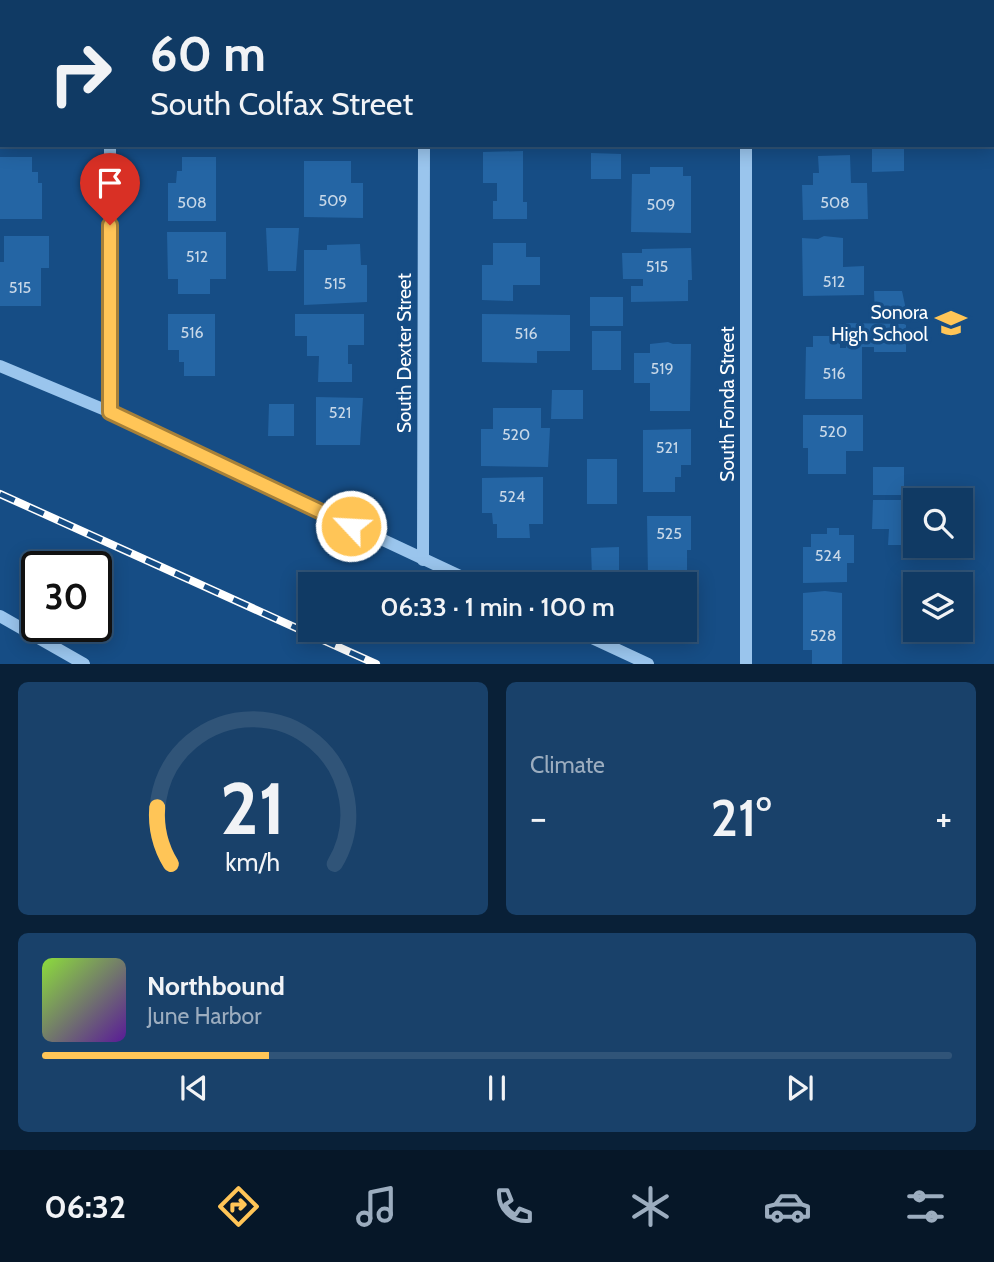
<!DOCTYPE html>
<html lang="en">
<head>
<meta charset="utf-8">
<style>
	body { margin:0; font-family:Cabin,sans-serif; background:#19416a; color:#f1f3f6; height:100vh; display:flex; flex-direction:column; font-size:26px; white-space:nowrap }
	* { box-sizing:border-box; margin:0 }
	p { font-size:23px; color:#9cadbf }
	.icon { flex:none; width:38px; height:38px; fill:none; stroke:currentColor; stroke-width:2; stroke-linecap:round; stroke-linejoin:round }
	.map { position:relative; height:664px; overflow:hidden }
	.panel { display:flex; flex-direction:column; gap:18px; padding:18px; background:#092037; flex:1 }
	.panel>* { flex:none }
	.guide { position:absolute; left:0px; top:0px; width:994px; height:147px; box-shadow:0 4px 18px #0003,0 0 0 2px #305478; background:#103a64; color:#f1f3f6; overflow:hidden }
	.buttons { position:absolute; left:903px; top:488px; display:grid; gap:14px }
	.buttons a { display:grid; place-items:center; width:70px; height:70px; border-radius:0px; background:#103a64; box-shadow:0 4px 18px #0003,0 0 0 2px #305478; font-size:35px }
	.speed { position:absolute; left:21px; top:551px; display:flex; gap:14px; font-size:35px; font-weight:700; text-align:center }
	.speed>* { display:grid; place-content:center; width:91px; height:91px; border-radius:50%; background:#103a64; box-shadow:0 4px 18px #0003,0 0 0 2px #305478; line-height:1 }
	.speed .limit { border:4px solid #111; border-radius:10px; background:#fff; color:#111 }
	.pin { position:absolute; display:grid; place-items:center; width:60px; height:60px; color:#fff; margin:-72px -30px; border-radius:50% 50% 50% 0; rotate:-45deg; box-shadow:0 0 7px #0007 }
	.pin .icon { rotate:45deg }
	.me { position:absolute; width:77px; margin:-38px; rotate:295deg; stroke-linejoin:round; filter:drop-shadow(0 0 5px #0008) }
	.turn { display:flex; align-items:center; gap:24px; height:147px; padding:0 35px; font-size:32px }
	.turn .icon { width:91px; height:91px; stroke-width:2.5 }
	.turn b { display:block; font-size:49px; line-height:60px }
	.big { font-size:52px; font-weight:600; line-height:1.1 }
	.panel .widget { flex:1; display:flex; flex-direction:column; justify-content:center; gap:10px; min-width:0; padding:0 24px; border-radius:10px; background:#19416a }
	.panel .dial { align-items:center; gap:0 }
	.dial svg { height:182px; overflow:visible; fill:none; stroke:#305478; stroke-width:7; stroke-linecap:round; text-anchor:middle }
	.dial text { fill:#f1f3f6; stroke:none }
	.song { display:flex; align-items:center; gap:21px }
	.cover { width:84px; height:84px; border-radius:10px; background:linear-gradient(135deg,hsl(90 70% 55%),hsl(270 70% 35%)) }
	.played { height:7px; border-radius:4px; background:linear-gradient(90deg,#ffc557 25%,#305478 25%) }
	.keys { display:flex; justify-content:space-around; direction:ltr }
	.heat { display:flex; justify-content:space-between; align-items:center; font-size:38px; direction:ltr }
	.panel .tiles { flex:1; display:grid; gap:18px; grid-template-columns:1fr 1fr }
	.widget:last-child { grid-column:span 2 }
	.trip { position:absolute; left:298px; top:572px; width:399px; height:70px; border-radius:0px; background:#103a64; box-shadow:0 4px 18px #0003,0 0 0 2px #305478; font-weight:600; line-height:70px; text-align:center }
	.tab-bar { display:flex; height:112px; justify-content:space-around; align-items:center; background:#061728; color:#9cadbf }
	.tab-bar .icon { width:49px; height:49px }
	.tab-bar .current { color:#ffc557 }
	.tab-bar b { font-size:32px; color:#f1f3f6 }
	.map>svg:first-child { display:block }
	.building { fill:#2465a4 }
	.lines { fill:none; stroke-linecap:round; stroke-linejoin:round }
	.minor { stroke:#9ac5ed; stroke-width:12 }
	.rail-casing { stroke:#fff; stroke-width:8 }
	.rail { stroke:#164d85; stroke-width:5; stroke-dasharray:16; stroke-linecap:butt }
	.route-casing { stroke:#a68039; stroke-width:18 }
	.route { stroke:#ffc557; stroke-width:12 }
	.labels { text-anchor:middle; stroke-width:7; stroke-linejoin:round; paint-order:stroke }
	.number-label { font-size:16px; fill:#c8d8e8 }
	.poi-label { font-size:19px; fill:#fff; stroke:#164d85; text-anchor:end }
	.street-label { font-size:19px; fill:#fff; stroke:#164d85 }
</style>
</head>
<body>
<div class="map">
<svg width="994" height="664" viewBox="0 0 994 664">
	<rect width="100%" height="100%" fill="#164d85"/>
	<!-- building -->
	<g class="building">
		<path d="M872,146h32v25l-32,1z"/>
		<path d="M523,151v51h4v17h-34v-18h4v-18h-14v-31z"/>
		<path d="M591,153l30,1v25h-30z"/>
		<path d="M850,155l1,28h16l1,36 -65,1 -1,-35h11v-12h6l-1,-17z"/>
		<path d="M0,157h32v15h6v11h4v36h-42z"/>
		<path d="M182,157h34v64h-48v-38h8l1,-12h5z"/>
		<path d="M304,161h47v22h12v35l-59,-1z"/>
		<path d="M650,167h33v9h8v57l-60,-1 1,-58h18z"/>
		<path d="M266,228h33l-3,43h-28z"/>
		<path d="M167,232h59v47h-16v15h-32v-15h-10z"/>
		<path d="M4,236h45v32h-8v38h-41v-44h4z"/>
		<path d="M824,236l19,2v29l21,-1v29l-61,1 -1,-58 16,1z"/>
		<path d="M493,243h33v14h14v28h-27v16l-31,-1v-35h11z"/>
		<path d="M360,244l1,21h6v37l-63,3v-55h23v-5z"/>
		<path d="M691,248l1,32h-4v21l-57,1v-16h12v-7h-20l-1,-26h20v-4z"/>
		<path d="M874,291h28l3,14 -2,13h-28z"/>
		<rect x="590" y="297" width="33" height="29"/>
		<path d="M168,314h47v62h-31v-14h-5v-12h-11z"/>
		<path d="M295,314h69v31h-16v19h4v18h-34l1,-26h-12v-20h-12z"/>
		<path d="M482,314l88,1v36h-33v12l-55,-1z"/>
		<path d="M846,323l58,1 2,1v27h-32v-5h-12v52h-57l1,-52h7v-11h27v12h6z"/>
		<rect x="592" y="331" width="29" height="39"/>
		<path d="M668,342l5,2h18l-1,67h-40v-28h-16v-30h16v-9z"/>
		<path d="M552,390h31v29h-32z"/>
		<path d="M316,397l47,1 -3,47h-44z"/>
		<path d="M269,404h25v32h-26z"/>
		<path d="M493,408h48v20h9l-2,39 -67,-1v-37h12z"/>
		<path d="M803,415h60v36h-17v23h-38v-26h-5z"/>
		<path d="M691,429v36h-10v12h-6v15h-32v-62z"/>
		<rect x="587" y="459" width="30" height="45"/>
		<rect x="873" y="467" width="31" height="28"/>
		<path d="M543,477v47h-14l1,14h-33v-14h-4l-1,-11h-10v-35z"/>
		<path d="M873,500h31l-1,45h-15l1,-16h-17z"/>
		<path d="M647,516h44v34h-4v26l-39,1z"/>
		<path d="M827,528h12v7h15v28h-7v19l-44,1v-36h8v-13h16z"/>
		<path d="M619,547v30h-27l-1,-29z"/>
		<path d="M825,591l17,2v71h-30v-14h-9v-57z"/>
	</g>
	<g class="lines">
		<!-- minor -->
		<g class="minor">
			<path d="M110,0v2"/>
			<path d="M424,2v-2"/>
			<path d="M746,2v-2"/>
			<path d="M110,145v267"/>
			<path d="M0,366l110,46 367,172"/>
			<path d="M423,560l1,-415"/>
			<path d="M0,616l84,48"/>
			<path d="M575,630l73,34"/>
			<path d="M746,664v-519"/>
		</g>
		<defs>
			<path id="rail" d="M0,494l376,170"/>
		</defs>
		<!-- rail casing -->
		<use href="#rail" class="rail-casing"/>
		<!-- rail -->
		<use href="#rail" class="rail"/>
	</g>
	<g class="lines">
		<defs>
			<path id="route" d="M110,225v187l241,114"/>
		</defs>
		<!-- route casing -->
		<use href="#route" class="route-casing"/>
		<!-- route -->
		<use href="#route" class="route"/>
	</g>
	<!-- icons -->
	<defs>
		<symbol id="school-bare" viewBox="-9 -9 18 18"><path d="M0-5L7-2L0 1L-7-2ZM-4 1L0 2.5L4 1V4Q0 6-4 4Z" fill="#ffc557" stroke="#164d85" stroke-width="2.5" paint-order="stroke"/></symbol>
	</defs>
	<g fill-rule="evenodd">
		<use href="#school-bare" x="929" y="301" width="44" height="44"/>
	</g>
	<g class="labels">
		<!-- number labels -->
		<g class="number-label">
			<text x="333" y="206">509</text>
			<text x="192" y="208">508</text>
			<text x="835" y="208">508</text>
			<text x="661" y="210">509</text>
			<text x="197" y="262">512</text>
			<text x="657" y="272">515</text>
			<text x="834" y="287">512</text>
			<text x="335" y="289">515</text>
			<text x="20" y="293">515</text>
			<text x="192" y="338">516</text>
			<text x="526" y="339">516</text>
			<text x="662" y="374">519</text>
			<text x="834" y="379">516</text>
			<text x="340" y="418">521</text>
			<text x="833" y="437">520</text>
			<text x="516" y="440">520</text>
			<text x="667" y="453">521</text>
			<text x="512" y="502">524</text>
			<text x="669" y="539">525</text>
			<text x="828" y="561">524</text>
			<text x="823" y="641">528</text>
		</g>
		<!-- poi labels -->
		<g class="poi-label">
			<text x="928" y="319">Sonora<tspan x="928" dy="22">High School</tspan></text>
		</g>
		<!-- street labels -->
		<g class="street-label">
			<text transform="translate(404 353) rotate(-90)" y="7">South Dexter Street</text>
			<text transform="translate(727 404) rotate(-90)" y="7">South Fonda Street</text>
		</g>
	</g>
</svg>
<div class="buttons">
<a><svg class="icon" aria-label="search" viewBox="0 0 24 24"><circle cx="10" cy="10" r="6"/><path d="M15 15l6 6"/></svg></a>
<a><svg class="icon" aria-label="layers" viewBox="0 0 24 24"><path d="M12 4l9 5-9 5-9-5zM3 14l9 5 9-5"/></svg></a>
</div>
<div class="speed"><div class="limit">30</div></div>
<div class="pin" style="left:110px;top:225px;background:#d93025"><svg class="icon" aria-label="arrive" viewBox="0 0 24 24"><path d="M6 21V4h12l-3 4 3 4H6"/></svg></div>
<svg class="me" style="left:351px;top:526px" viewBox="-20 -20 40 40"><circle r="17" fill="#ffc557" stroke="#fff" stroke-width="3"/><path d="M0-11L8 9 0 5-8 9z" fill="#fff"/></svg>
<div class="trip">06:33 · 1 min · 100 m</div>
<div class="guide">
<div class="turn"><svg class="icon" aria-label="right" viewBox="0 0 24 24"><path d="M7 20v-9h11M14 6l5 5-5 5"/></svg><div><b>60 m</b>South Colfax Street</div></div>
</div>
</div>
<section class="panel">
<div class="tiles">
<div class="widget dial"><svg viewBox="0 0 100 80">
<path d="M14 69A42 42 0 1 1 86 69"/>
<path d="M14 69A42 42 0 0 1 8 44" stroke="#ffc557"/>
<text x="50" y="56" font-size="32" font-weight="700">21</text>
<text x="50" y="72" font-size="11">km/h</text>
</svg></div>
<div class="widget"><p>Climate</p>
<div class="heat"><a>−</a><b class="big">21°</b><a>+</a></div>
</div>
<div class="widget">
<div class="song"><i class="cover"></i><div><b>Northbound</b><p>June Harbor</p></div></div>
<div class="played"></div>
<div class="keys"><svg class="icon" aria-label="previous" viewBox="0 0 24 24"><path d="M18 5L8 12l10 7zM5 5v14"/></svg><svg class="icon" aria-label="pause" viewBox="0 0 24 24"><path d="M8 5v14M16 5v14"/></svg><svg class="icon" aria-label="next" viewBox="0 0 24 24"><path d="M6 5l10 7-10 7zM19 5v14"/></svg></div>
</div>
</div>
</section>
<nav class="tab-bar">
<b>06:32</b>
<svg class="icon current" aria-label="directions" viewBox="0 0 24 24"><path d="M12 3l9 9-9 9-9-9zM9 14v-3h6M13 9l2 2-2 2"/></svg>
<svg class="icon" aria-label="music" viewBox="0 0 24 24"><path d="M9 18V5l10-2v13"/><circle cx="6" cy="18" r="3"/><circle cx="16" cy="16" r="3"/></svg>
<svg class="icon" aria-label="phone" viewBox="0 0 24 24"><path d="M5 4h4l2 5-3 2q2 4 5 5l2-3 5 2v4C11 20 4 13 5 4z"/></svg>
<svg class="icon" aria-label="climate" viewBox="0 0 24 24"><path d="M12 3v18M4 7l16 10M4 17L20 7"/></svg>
<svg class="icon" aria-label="car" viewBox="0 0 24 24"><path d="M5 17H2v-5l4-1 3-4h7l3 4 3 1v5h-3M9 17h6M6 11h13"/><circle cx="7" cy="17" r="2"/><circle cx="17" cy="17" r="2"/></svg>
<svg class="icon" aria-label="filters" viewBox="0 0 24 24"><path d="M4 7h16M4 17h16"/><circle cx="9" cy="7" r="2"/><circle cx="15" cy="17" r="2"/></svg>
</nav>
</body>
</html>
